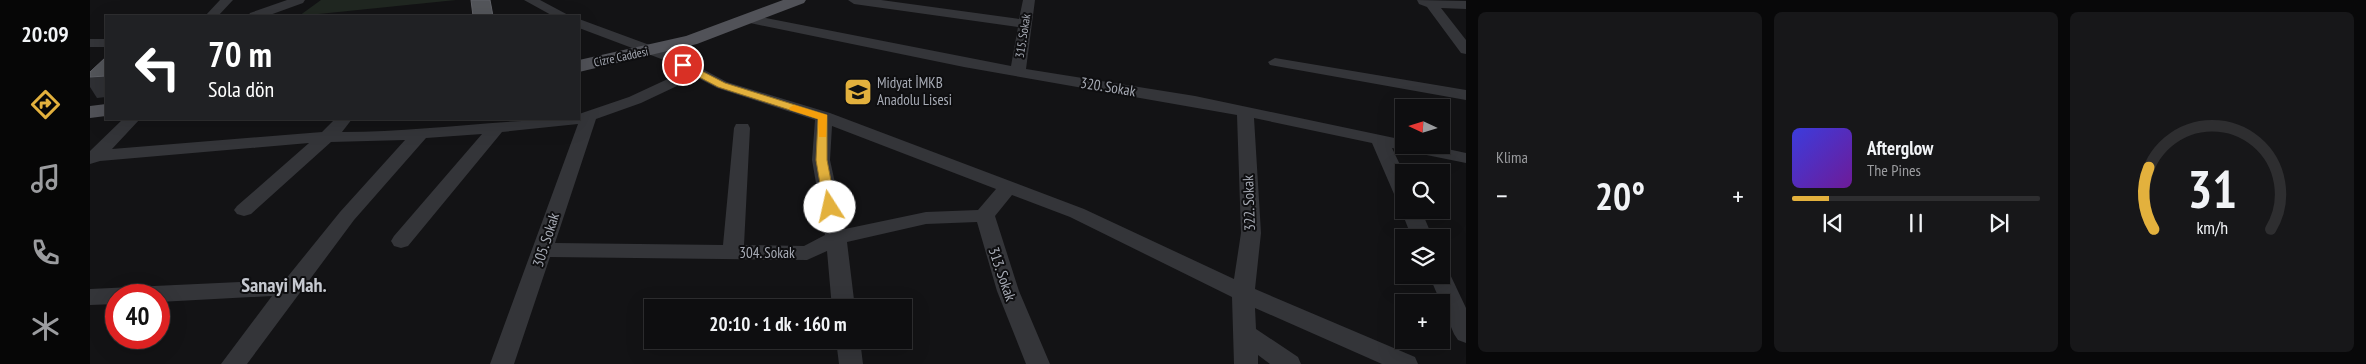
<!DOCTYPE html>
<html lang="tr">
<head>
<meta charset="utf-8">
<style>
	body { margin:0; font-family:"PT Sans Narrow",sans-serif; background:#171719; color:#f1f3f6; height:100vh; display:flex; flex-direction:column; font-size:19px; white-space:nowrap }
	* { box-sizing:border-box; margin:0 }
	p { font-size:16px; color:#9b9c9f }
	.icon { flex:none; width:28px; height:28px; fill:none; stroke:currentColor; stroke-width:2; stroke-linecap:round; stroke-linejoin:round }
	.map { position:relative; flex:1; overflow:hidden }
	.drawer { display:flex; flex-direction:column; gap:12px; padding:12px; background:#080809; width:900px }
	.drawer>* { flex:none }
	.hud { position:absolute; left:15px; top:15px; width:475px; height:105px; border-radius:0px; box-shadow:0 5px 20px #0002,0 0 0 1px #2e2e30; background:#202124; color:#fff; overflow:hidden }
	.needle { width:32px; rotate:274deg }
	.buttons { position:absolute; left:1305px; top:99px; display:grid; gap:10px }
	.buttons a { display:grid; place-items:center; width:55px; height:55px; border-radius:0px; background:#0e0e10; box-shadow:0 5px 20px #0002,0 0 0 1px #2e2e30; font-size:25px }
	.speed { position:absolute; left:15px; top:284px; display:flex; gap:10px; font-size:25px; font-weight:700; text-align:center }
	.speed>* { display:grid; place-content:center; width:65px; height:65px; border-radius:50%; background:#0e0e10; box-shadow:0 5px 20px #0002,0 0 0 1px #2e2e30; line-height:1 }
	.speed .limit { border:8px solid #d22; background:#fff; color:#111 }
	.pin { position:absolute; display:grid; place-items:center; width:42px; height:42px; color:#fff; margin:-21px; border:2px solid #fff; border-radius:50%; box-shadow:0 1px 5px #0007 }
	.me { position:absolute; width:55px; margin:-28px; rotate:350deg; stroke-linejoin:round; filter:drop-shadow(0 0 4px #0008) }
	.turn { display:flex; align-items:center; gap:18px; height:105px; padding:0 20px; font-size:22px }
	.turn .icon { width:65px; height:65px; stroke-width:2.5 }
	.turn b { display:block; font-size:35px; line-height:42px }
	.big { font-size:38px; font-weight:600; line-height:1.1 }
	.drawer .card { flex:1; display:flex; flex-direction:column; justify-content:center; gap:8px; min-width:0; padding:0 18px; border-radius:8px; background:#171719 }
	.drawer .dial { align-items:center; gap:0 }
	.dial svg { height:130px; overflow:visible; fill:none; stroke:#2e2e30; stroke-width:7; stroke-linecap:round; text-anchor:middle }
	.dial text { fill:#f1f3f6; stroke:none }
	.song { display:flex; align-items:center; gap:15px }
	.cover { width:60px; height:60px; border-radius:8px; background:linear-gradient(135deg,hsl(240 70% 55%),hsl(280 70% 35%)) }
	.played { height:5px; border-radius:2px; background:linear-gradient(90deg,#e3b13d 15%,#2e2e30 15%) }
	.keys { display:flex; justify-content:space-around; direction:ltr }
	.heat { display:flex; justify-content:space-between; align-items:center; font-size:28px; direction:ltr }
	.drawer .tiles { flex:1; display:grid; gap:12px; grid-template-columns:repeat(3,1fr) }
	.trip { position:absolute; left:554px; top:299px; width:268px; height:50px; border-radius:0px; background:#0e0e10; box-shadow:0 5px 20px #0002,0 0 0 1px #2e2e30; font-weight:600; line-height:50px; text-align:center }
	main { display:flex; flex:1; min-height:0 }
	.tabs { display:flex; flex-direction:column; width:90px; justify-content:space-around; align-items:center; background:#060606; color:#9b9c9f }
	.tabs .icon { width:35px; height:35px }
	.tabs .active { color:#e3b13d }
	.tabs b { font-size:22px; color:#f1f3f6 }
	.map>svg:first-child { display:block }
	.green { fill:#202721 }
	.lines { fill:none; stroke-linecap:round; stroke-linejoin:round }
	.minor { fill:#343539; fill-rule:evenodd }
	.major { fill:#515258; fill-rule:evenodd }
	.shaded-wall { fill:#2f3034 }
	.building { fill:#53555a; stroke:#606268 }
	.route { fill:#e3b13d; stroke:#947328 }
	.slow { fill:#f59e0b }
	.labels { text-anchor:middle; stroke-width:4; stroke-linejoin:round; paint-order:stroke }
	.far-street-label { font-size:12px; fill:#a6aab4; stroke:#0e0e10 }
	.poi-label { font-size:15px; fill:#a6aab4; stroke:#0e0e10; text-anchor:start }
	.street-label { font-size:15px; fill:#a6aab4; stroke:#0e0e10 }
	.district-label { font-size:20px; font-weight:bold; fill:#c6c9d0; stroke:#0e0e10 }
</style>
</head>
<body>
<main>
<nav class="tabs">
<b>20:09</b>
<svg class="icon active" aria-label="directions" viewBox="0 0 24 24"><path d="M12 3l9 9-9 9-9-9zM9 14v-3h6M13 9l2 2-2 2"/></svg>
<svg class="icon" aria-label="music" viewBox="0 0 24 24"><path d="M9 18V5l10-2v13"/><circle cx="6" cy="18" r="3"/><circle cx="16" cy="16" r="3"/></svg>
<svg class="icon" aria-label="phone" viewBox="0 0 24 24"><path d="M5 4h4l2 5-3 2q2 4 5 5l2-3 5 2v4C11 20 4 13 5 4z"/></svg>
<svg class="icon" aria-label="climate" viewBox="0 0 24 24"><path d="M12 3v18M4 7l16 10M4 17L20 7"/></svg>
</nav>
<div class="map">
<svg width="1376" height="364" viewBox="0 0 1376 364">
	<rect width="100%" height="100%" fill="#131315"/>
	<!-- green -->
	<path class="green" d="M231,0h135l-157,16z"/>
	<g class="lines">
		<!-- minor -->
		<g class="minor">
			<path d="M130,0h13l-15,16h-13z"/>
			<path d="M197,0h18l-2,3 -36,13h-19l2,-3z"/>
			<path d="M434,0h16l30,16h-17z"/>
			<path d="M758,0h33l138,19 4,-19h12l-9,69 169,27 209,44v5h25l37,8v10l-74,-15 12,25v27l-7,-2 -3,-4 -22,-51 -118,-25 7,115 -6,56 160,68 3,7h-36l-127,-56 1,21 42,28 3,7h-31l-12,-9v9h-24l-2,-67 -162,-80 -58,-22 -17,21 24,75 31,73h-24l-29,-73 -20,-69 -51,2 -79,18 8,66h-23l-5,-57 -20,9 -257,-3 -36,107h-24l88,-240 -76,8 -94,114 -7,2 -7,-2 -3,-5 3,-5 88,-102 -56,4 -72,82 -107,144h-26l51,-68 -113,6v-7h-43v9l-26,1v-16l195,-9 55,-68 65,-72 -74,2 -80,72 -7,2 -7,-2 -3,-4 3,-4 72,-63 -209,18 -10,3v-13l33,-32h17l-28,30 210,-17 13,-13h17l-10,13c80,0 158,-13 237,-13v-5l50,-17 56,-26 -21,-11 -85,-32v-9l95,35 53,28 103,31 254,96 150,70 7,-46 -4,-118 -273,-48 -214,-44 -7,-4 7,-4 261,51 7,-39 -164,-23zM606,77l21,11 98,32 -3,40 13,75 -21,11 -60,-1 6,-117 -2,-4h-12l-2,4 -11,117 -168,-2 41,-124 45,-16zM742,126l164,63 -18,21 -52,2 -81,17 -15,-69z"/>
			<path d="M1327,0l49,1v8l-25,-1 25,32v14l-5,-1 -34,-46 -8,-3z"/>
			<rect x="0" y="39" width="16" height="8"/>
			<path d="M1185,58l191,32v10l-196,-35 -2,-3z"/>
			<path d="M1314,206v4h17l12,28h-21l-11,-28z"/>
			<path d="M1351,268l7,2 18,38v35l-8,-3 -4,-6 -25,-59h12z"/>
			<path d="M746,340h24l3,24h-24z"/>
		</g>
		<!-- major -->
		<g class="major">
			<path d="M693,0h23l-2,3 -107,41 -118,28v-12l107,-24z"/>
			<path d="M16,104v12l-16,2v-12z"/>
		</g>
	</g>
	<!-- shaded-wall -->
	<path class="shaded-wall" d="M16,76v21l-9,1 -7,-11v-10z"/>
	<!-- building -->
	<g class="building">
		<path d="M381,0h19l3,16h-20z"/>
		<path d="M16,57v19l-16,1v-5z"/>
	</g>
	<!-- route -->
	<path class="route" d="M590,63h6l39,20 102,32v45l9,47 -2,3h-8l-2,-3 -8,-47 2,-41 -100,-32 -38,-20z"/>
	<!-- slow -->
	<path class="slow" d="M704,105l33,10 -1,22h-7l-1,-18 -28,-9 -1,-2z"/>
	<!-- icons -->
	<defs>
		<symbol id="school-square" viewBox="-11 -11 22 22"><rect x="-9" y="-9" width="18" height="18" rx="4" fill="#e3b13d" stroke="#0e0e10"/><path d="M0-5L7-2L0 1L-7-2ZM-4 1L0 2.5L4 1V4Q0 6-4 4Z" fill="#111"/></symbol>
	</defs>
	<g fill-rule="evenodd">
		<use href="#school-square" x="752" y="76" width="32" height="32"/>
	</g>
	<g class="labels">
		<!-- far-street labels -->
		<g class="far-street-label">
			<text transform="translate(933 36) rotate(-81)" y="4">315. Sokak</text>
			<text transform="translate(531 57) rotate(-12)" y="4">Cizre Caddesi</text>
		</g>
		<!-- poi labels -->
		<g class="poi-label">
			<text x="787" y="88">Midyat İMKB<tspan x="787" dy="17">Anadolu Lisesi</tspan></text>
		</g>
		<!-- street labels -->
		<g class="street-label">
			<text transform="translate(1018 87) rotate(9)" y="5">320. Sokak</text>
			<text transform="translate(1159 203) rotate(-92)" y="5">322. Sokak</text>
			<text transform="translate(456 240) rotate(-72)" y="5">305. Sokak</text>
			<text x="677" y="258">304. Sokak</text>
			<text transform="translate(912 274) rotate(71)" y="5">313. Sokak</text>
		</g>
		<!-- district labels -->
		<g class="district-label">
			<text x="194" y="292">Sanayi Mah.</text>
		</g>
	</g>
</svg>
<div class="buttons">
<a><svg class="needle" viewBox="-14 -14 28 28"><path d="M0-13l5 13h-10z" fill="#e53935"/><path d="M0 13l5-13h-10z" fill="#9b9c9f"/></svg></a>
<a><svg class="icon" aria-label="search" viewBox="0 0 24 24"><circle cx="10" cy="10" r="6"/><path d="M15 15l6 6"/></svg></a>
<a><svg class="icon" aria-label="layers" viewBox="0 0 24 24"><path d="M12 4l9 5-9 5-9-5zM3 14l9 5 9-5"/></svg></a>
<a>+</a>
</div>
<div class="speed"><div class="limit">40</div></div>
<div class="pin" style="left:593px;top:65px;background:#d93025"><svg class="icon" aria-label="arrive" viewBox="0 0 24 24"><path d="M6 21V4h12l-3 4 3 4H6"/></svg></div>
<svg class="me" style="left:740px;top:207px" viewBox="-20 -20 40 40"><circle r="19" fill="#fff"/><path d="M0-13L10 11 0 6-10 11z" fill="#e3b13d"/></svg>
<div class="trip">20:10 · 1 dk · 160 m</div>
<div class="hud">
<div class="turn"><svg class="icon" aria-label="left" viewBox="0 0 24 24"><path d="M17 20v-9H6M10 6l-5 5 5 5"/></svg><div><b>70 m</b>Sola dön</div></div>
</div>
</div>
<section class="drawer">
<div class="tiles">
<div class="card"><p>Klima</p>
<div class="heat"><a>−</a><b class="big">20°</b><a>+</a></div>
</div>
<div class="card">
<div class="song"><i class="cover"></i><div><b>Afterglow</b><p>The Pines</p></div></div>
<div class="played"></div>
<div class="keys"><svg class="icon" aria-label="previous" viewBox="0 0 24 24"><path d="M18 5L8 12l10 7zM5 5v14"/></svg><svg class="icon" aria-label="pause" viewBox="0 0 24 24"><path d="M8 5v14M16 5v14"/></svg><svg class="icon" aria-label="next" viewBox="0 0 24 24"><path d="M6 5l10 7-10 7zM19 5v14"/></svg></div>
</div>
<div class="card dial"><svg viewBox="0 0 100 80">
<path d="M14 69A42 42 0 1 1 86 69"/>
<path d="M14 69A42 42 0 0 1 11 31" stroke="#e3b13d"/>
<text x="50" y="56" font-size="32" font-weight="700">31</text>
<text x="50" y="72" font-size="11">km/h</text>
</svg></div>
</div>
</section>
</main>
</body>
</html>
